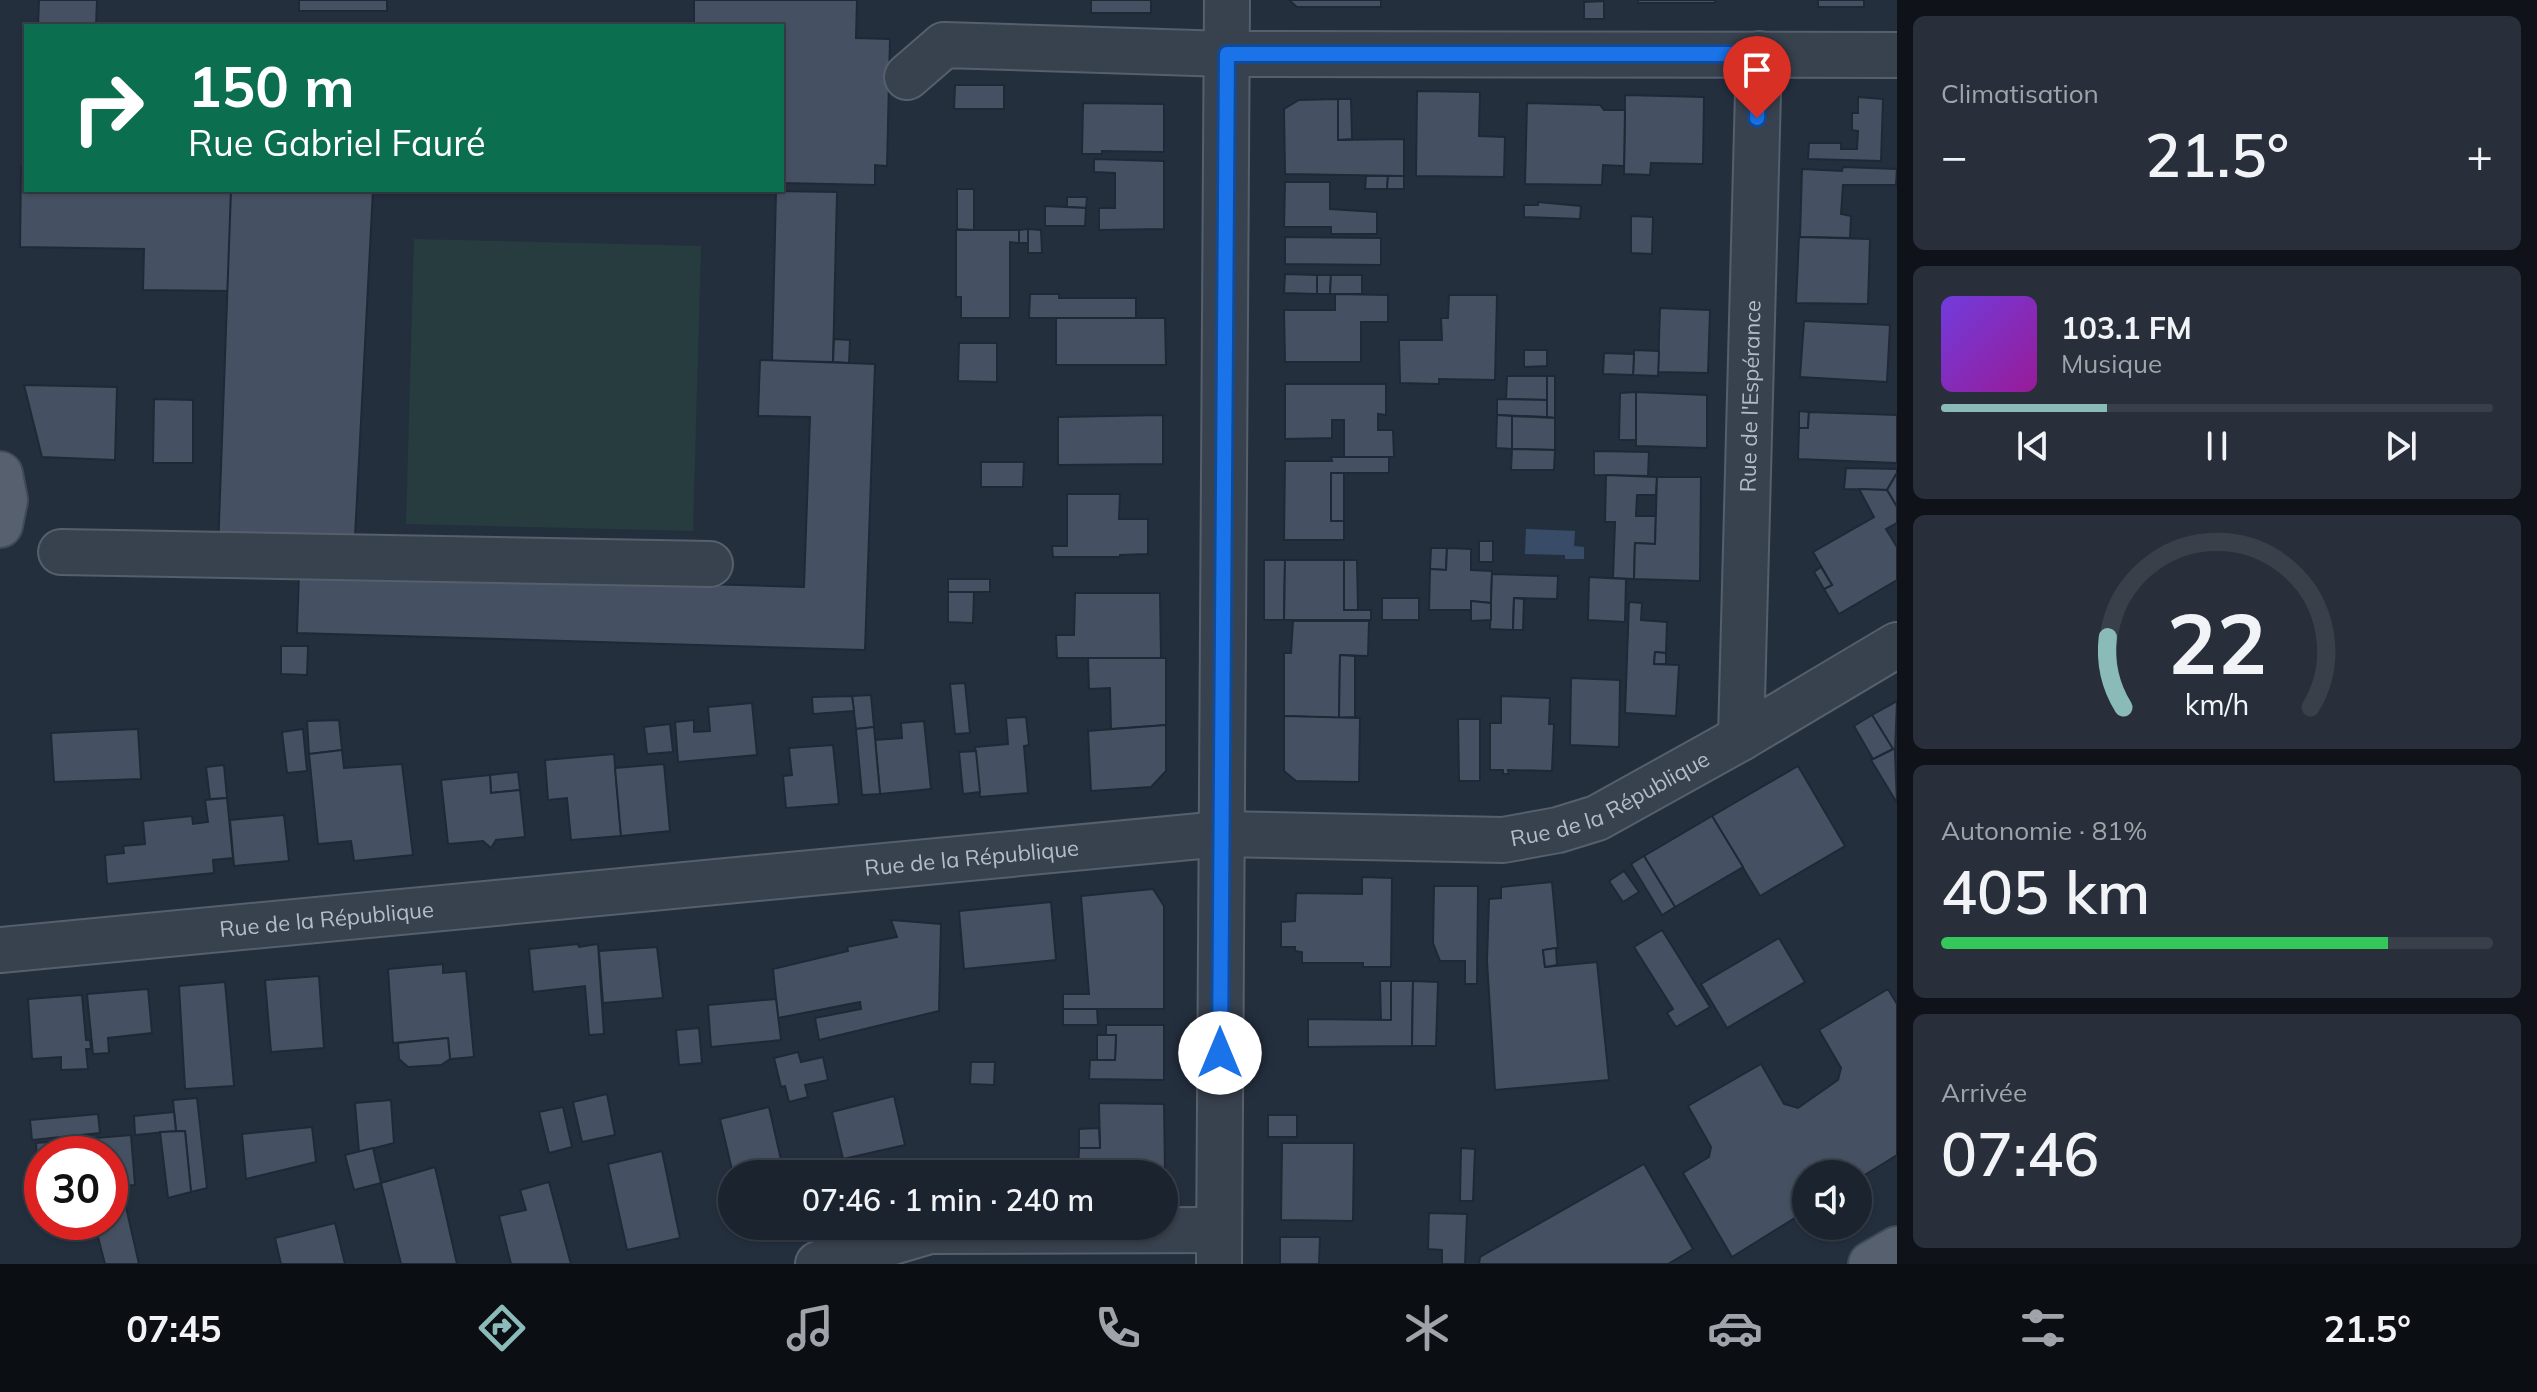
<!DOCTYPE html>
<html lang="fr">
<head>
<meta charset="utf-8">
<style>
	body { margin:0; font-family:Mulish,sans-serif; background:#282f3a; color:#f1f3f6; height:100vh; display:flex; flex-direction:column; font-size:30px; white-space:nowrap }
	* { box-sizing:border-box; margin:0 }
	p { font-size:26px; color:#a0a4aa }
	.icon { flex:none; width:44px; height:44px; fill:none; stroke:currentColor; stroke-width:2; stroke-linecap:round; stroke-linejoin:round }
	.map { position:relative; flex:1; overflow:hidden }
	.panel { display:flex; flex-direction:column; gap:16px; padding:16px; background:#0f1319; width:640px }
	.panel>* { flex:none }
	.banner { position:absolute; left:24px; top:24px; width:760px; height:168px; border-radius:0px; box-shadow:0 2px 6px #0004,0 0 0 2px #39404a; background:#0b6e4f; color:#fff; overflow:hidden }
	.buttons { position:absolute; left:1792px; top:1160px; display:grid; gap:16px }
	.buttons a { display:grid; place-items:center; width:80px; height:80px; border-radius:50%; background:#1b232e; box-shadow:0 2px 6px #0004,0 0 0 2px #39404a; font-size:40px }
	.speed { position:absolute; left:24px; top:1136px; display:flex; gap:16px; font-size:40px; font-weight:700; text-align:center }
	.speed>* { display:grid; place-content:center; width:104px; height:104px; border-radius:50%; background:#1b232e; box-shadow:0 2px 6px #0004,0 0 0 2px #39404a; line-height:1 }
	.speed .limit { border:12px solid #d22; background:#fff; color:#111 }
	.pin { position:absolute; display:grid; place-items:center; width:68px; height:68px; color:#fff; margin:-82px -34px; border-radius:50% 50% 50% 0; rotate:-45deg; box-shadow:0 0 8px #0007 }
	.pin .icon { rotate:45deg }
	.me { position:absolute; width:88px; margin:-44px; rotate:0deg; stroke-linejoin:round; filter:drop-shadow(0 0 6px #0008) }
	.turn { display:flex; align-items:center; gap:28px; height:168px; padding:0 32px; font-size:36px }
	.turn .icon { width:104px; height:104px; stroke-width:2.5 }
	.turn b { display:block; font-size:56px; line-height:68px }
	.big { font-size:60px; font-weight:600; line-height:1.1 }
	.panel .tile { flex:1; display:flex; flex-direction:column; justify-content:center; gap:12px; min-width:0; padding:0 28px; border-radius:12px; background:#282f3a }
	.panel .dial { align-items:center; gap:0 }
	.dial svg { height:208px; overflow:visible; fill:none; stroke:#39404a; stroke-width:7; stroke-linecap:round; text-anchor:middle }
	.dial text { fill:#f1f3f6; stroke:none }
	.song { display:flex; align-items:center; gap:24px }
	.cover { width:96px; height:96px; border-radius:12px; background:linear-gradient(135deg,hsl(260 70% 55%),hsl(300 70% 35%)) }
	.played { height:8px; border-radius:4px; background:linear-gradient(90deg,#8bbbb9 30%,#39404a 30%) }
	.keys { display:flex; justify-content:space-around; direction:ltr }
	.heat { display:flex; justify-content:space-between; align-items:center; font-size:44px; direction:ltr }
	.charge { height:12px; border-radius:6px; background:linear-gradient(90deg,#34c759 81%,#39404a 0) }
	.trip { position:absolute; left:718px; top:1160px; width:460px; height:80px; border-radius:40px; background:#1b232e; box-shadow:0 2px 6px #0004,0 0 0 2px #39404a; font-weight:600; line-height:80px; text-align:center }
	.dock { display:flex; height:128px; justify-content:space-around; align-items:center; background:#0b0e12; color:#a0a4aa }
	.dock .icon { width:56px; height:56px }
	.dock .selected { color:#8bbbb9 }
	.dock b { font-size:36px; color:#f1f3f6 }
	main { display:flex; flex:1; min-height:0 }
	.map>svg:first-child { display:block }
	.green { fill:#263c3f }
	.water { fill:#394c67 }
	.building { fill:#455162; stroke:#1f2835; stroke-width:2 }
	.lines { fill:none; stroke-linecap:round; stroke-linejoin:round }
	.minor-casing { stroke:#565f6c; stroke-width:48 }
	.major-casing { stroke:#414a57; stroke-width:48 }
	.minor { stroke:#38414e; stroke-width:44 }
	.major { stroke:#56606e; stroke-width:44 }
	.route-casing { stroke:#114b97; stroke-width:20 }
	.route { stroke:#1a73e8; stroke-width:14 }
	.labels { text-anchor:middle; stroke-width:6; stroke-linejoin:round; paint-order:stroke }
	.street-label { font-size:22px; fill:#b4bcc9; stroke:#1d2633 }
</style>
</head>
<body>
<main>
<div class="map">
<svg width="1897" height="1264" viewBox="0 0 1897 1264">
	<rect width="100%" height="100%" fill="#242f3e"/>
	<!-- green -->
	<path class="green" d="M414,239l287,7 -8,285 -287,-7z"/>
	<!-- water -->
	<path class="water" d="M1526,529l49,2 -1,15 10,1v12h-19v-4l-40,-1z"/>
	<!-- building -->
	<g class="building">
		<path d="M39,0h58l-1,26h-58z"/>
		<rect x="299" y="0" width="88" height="11"/>
		<path d="M694,0h163l-1,38 34,1 -3,127 -12,-1v20l-93,-2v-157h-88z"/>
		<rect x="1091" y="0" width="60" height="13"/>
		<path d="M1289,0h92v7h-84z"/>
		<rect x="1638" y="0" width="77" height="3"/>
		<rect x="1818" y="0" width="46" height="7"/>
		<path d="M1604,1v18h-20v-17z"/>
		<path d="M955,85h49v24h-50z"/>
		<path d="M1417,91l63,1 -1,44 26,1 -1,40 -88,-1z"/>
		<path d="M1625,95l79,2 -1,67 -52,-1 -1,12 -26,-1z"/>
		<path d="M1858,97l25,2 -2,62 -73,-2 1,-16h32v6h16l1,-18 -6,-1v-17h6z"/>
		<path d="M1338,99v41l66,-1v37l-119,-2 -1,-65 15,-9z"/>
		<path d="M1338,99h13l1,40 -14,1z"/>
		<path d="M1083,103l81,1v48l-62,-1v3h-20z"/>
		<path d="M1527,103l73,2 4,5h21l-1,56 -21,-1 -1,20 -77,-1z"/>
		<path d="M1094,159l70,2v68l-65,1v-22h16v-35l-21,-1z"/>
		<path d="M21,167h5v23h205l-1,101 -87,-1 1,-41 -124,-2z"/>
		<path d="M1843,167l54,2 -1,16h-53l-2,29 10,2 -1,22 -50,-1 2,-68 40,2z"/>
		<path d="M1366,176h22l-1,13h-22z"/>
		<path d="M1388,176h16v13h-17z"/>
		<path d="M1285,182h45v27l47,3v22h-46v-7h-47z"/>
		<path d="M957,189h17v41l-17,-1z"/>
		<path d="M231,190h142l-19,366 -136,-5z"/>
		<path d="M776,191l61,1 -4,170 -61,-1z"/>
		<path d="M1067,197h20l-1,11 -19,-1z"/>
		<path d="M1538,202l43,4 -1,13 -56,-2v-12h14z"/>
		<path d="M1045,206l41,2 -1,18h-40z"/>
		<path d="M1631,216l22,1 -1,37 -21,-1z"/>
		<path d="M1028,229v14h-9v-13z"/>
		<path d="M1028,229l13,1 1,23h-14z"/>
		<path d="M956,230h63v13l-9,-1v76h-49v-21h-5z"/>
		<path d="M1285,237l96,1v27l-96,-1z"/>
		<path d="M1799,237l71,2 -2,65 -72,-1z"/>
		<path d="M1285,274l32,1v19l-33,-1z"/>
		<path d="M1317,275h14l-1,19h-13z"/>
		<path d="M1331,275h31v19h-32z"/>
		<path d="M1030,294h29v4h77v20h-107z"/>
		<path d="M1335,294l53,1v27h-27v40h-76l-1,-52h51z"/>
		<path d="M1449,295h48l-2,85 -56,-1v5l-39,-1 -1,-43h43l-1,-22h7z"/>
		<path d="M1660,308l50,2 -2,63 -50,-1z"/>
		<path d="M1056,318h109l1,47h-110z"/>
		<path d="M1804,321l86,4 -3,57 -87,-5z"/>
		<path d="M834,339l16,1 -1,23 -16,-1z"/>
		<path d="M959,343h38v39l-39,-1z"/>
		<path d="M1524,350h23v16l-23,1z"/>
		<path d="M1634,350l25,1 -1,25 -25,-1z"/>
		<path d="M1604,353l30,1 -1,21 -30,-1z"/>
		<path d="M760,360l115,4 -10,286 -568,-17 2,-61 505,15 6,-170 -52,-1z"/>
		<path d="M1507,376h40v24l-41,-1z"/>
		<path d="M1547,376h8v42l-8,-1z"/>
		<path d="M1285,384h101v31l-8,-1v16h15l1,27h-50v-37h-12v18l-47,1z"/>
		<path d="M24,385l93,2 -2,73 -73,-3z"/>
		<path d="M1636,392v48h-17l1,-47z"/>
		<path d="M1636,392l71,3v53l-71,-2z"/>
		<path d="M154,399l39,1v63h-40z"/>
		<path d="M1497,399l50,1v17l-50,-2z"/>
		<path d="M1799,411l10,1 -1,16h-9z"/>
		<path d="M1809,412l88,3v48l-99,-4 1,-31h9z"/>
		<path d="M1163,415v49l-105,1v-48z"/>
		<path d="M1497,415l15,1v33l-16,-1z"/>
		<path d="M1512,416l43,2v32l-43,-1z"/>
		<path d="M1512,449l43,1 -1,20h-43z"/>
		<path d="M1594,451l55,1 -1,24 -54,-1z"/>
		<path d="M1331,457h58v16h-58v48h13v19h-60l1,-79h47z"/>
		<path d="M981,462h43l-1,25h-42z"/>
		<path d="M1846,468l51,1v4l-10,17 -43,-1z"/>
		<rect x="1331" y="473" width="13" height="48"/>
		<path d="M1897,473v34l-10,-17z"/>
		<path d="M1606,475l51,2 -1,18h-19l-1,21h20l-1,28 -20,-1 -1,36 -21,-1 2,-56h-10z"/>
		<path d="M1657,477h44l-1,104 -66,-2 1,-36 20,1z"/>
		<path d="M1859,489l28,1 10,17v16l-11,6 11,18v33l-58,34 -15,-25 8,-4 -19,-33 61,-35z"/>
		<path d="M1067,494h53l-1,25h29v35l-28,1v2h-67l-1,-11h15z"/>
		<rect x="1479" y="541" width="14" height="21"/>
		<path d="M1431,548h16l-1,22 -16,-1z"/>
		<path d="M1447,548l24,1v21l21,1 -1,32 -20,-2v9h-42l1,-41 16,1z"/>
		<path d="M1264,560h21l-1,60h-20z"/>
		<path d="M1285,560h59v50h27v10h-87z"/>
		<path d="M1344,560h13l1,50h-14z"/>
		<path d="M1821,567l11,18 -8,4 -10,-17z"/>
		<path d="M1492,574l66,2 -1,23 -43,-1 -1,32 -23,-1z"/>
		<path d="M1589,577l37,2 -1,43 -37,-2z"/>
		<rect x="948" y="579" width="42" height="13"/>
		<path d="M948,592h26l-1,31 -25,-1z"/>
		<path d="M1075,593h85l1,65h-104l-1,-23h18z"/>
		<rect x="1382" y="598" width="37" height="22"/>
		<path d="M1514,598l10,1 -1,31h-10z"/>
		<path d="M1471,601l20,2v17l-20,1z"/>
		<path d="M1629,602l13,1 -1,17 26,2 -1,31 -11,-1 -1,12 25,1 -3,51 -51,-3z"/>
		<path d="M1293,621h76l-1,35 -28,-1 -1,63 -55,-2v-63h7z"/>
		<path d="M281,646h27l-1,29 -26,-1z"/>
		<path d="M1655,652l11,1v11h-12z"/>
		<path d="M1340,655l15,1v61l-16,1z"/>
		<path d="M1088,658h78v67l-55,4 -1,-41 -21,1z"/>
		<path d="M1571,678l49,2 -1,67 -49,-2z"/>
		<path d="M965,683l5,50 -15,1 -5,-50z"/>
		<path d="M871,695l3,32 -18,2 -4,-33z"/>
		<path d="M852,696l2,15 -41,3 -1,-17z"/>
		<path d="M1501,696l49,2 -1,26h5l-2,47 -44,-1 1,4h-6v-4h-13v-47h11z"/>
		<path d="M1897,701l-2,52 2,50 -26,-43 22,-11 -21,-34z"/>
		<path d="M752,703l5,52 -79,7 -3,-40 19,-2v12l16,-1 -2,-24z"/>
		<path d="M1872,715l21,34 -20,10 -19,-33z"/>
		<path d="M1284,716l76,2 -1,64 -63,-1 -12,-10z"/>
		<path d="M1026,717l3,28 -5,1 4,47 -48,4 -5,-50 33,-3 -2,-26z"/>
		<path d="M1458,719h22v62h-21z"/>
		<path d="M339,720l3,30 -33,4 -2,-33z"/>
		<path d="M924,721l7,68 -51,5 -5,-54 27,-2 -1,-15z"/>
		<path d="M670,724l3,28 -26,2 -3,-27z"/>
		<path d="M1166,725v46l-15,16 -60,4 -3,-60z"/>
		<path d="M874,727l6,67 -18,1 -6,-66z"/>
		<path d="M138,729l3,50 -87,3 -3,-49z"/>
		<path d="M303,729l4,42 -20,2 -5,-41z"/>
		<path d="M833,745l6,59 -53,4 -3,-32 9,-1 -3,-27z"/>
		<path d="M342,750l2,18 58,-4 11,91 -59,6 -3,-20 -33,3 -9,-90z"/>
		<path d="M976,751l4,41 -17,2 -4,-42z"/>
		<path d="M614,754l7,82 -50,4 -4,-42 -19,2 -3,-40z"/>
		<path d="M664,764l6,67 -49,5 -6,-68z"/>
		<path d="M224,765l3,33 -17,1 -4,-32z"/>
		<path d="M1798,766l47,80 -85,50 -48,-80z"/>
		<path d="M518,772l2,18 -29,3 -1,-18z"/>
		<path d="M490,775l1,18 29,-3 5,47 -29,3 -5,8 -8,-7 -35,3 -7,-64z"/>
		<path d="M227,798l6,60 -20,2 1,13 -107,11 -2,-29 19,-2 -1,-7 22,-2 -2,-23 49,-5 1,8 15,-2 -3,-22z"/>
		<path d="M284,815l5,46 -55,5 -4,-46z"/>
		<path d="M1712,816l31,51 -68,40 -31,-51z"/>
		<path d="M1644,856l31,51 -13,8 -31,-51z"/>
		<path d="M1624,871l15,21 -16,10 -14,-21z"/>
		<path d="M1362,877l30,1 -1,89h-28v-4h-61v-11l-7,-1v-4h-14v-25l14,-1 1,-28 66,1z"/>
		<path d="M1552,882l6,66 -15,2 2,17 52,-5 12,118 -114,10 -8,-129 2,-62 12,-1v-11z"/>
		<path d="M1434,886h44l-1,98h-12v-23h-25l-7,-18z"/>
		<path d="M1153,889l11,17v103h-101v-15h26l-8,-98z"/>
		<path d="M1051,902l5,58 -92,9 -5,-58z"/>
		<path d="M891,920l50,4 -2,87 -120,29 -4,-22 46,-9 -1,-7 -82,16 -5,-49 75,-18 -1,-4 50,-10z"/>
		<path d="M1662,930l48,77 -34,20 -9,-14 6,-4 -39,-62z"/>
		<path d="M1779,938l26,44 -78,46 -26,-44z"/>
		<path d="M578,944l1,3 19,-3 6,90 -15,1 -4,-49 -52,6 -4,-43z"/>
		<path d="M657,947l6,51 -60,5 -4,-52z"/>
		<path d="M1556,948l1,17 -12,2 -2,-17z"/>
		<path d="M443,964v9l23,-2 8,86 -24,2 -2,-21 -55,5 -5,-74z"/>
		<path d="M319,976l5,72 -53,4 -6,-72z"/>
		<path d="M1380,981h11v39h-10z"/>
		<path d="M1391,981h22l-1,65 -104,1v-28l83,1z"/>
		<path d="M1413,981l25,1 -2,64h-24z"/>
		<path d="M225,982l9,104 -49,3 -6,-103z"/>
		<path d="M148,989l4,44 -44,5 1,15 -16,1 -6,-60z"/>
		<path d="M1888,989l9,15v151l-39,24v-5h-52v37l-74,46 -49,-84 26,-16 2,-10 -23,-41 73,-42 23,40 14,4 40,-28 3,-12 -22,-38z"/>
		<path d="M82,995l4,45h4l1,9h-5l2,20 -27,1v-13l-29,2 -4,-60z"/>
		<path d="M776,999l5,41 -70,7 -3,-42z"/>
		<path d="M1063,1009h34l1,16h-35z"/>
		<path d="M1106,1025h58v55l-75,-1 1,-19h25l1,-25h-10z"/>
		<path d="M699,1028l3,35 -23,2 -3,-35z"/>
		<path d="M1097,1035h19l-1,25h-18z"/>
		<path d="M448,1038l2,21 -9,6 -33,2 -9,-8 -1,-16z"/>
		<path d="M798,1052l3,10 22,-5 5,23 -23,5 3,12 -19,5 -4,-16 -4,1 -7,-29z"/>
		<path d="M971,1062h24l-1,23 -24,-1z"/>
		<path d="M607,1094l8,41 -33,7 -9,-40z"/>
		<path d="M894,1096l11,49 -62,14 -11,-47z"/>
		<path d="M197,1098l10,90 -16,4 -6,-61h-9l-3,-31z"/>
		<path d="M391,1100l3,43 -35,9 -4,-49z"/>
		<path d="M1099,1103l65,1 1,67h-87l1,-23h21z"/>
		<path d="M563,1107l9,40 -23,6 -10,-41z"/>
		<path d="M769,1107l15,66 -51,1 -13,-55z"/>
		<path d="M174,1112l2,19 -41,4 -1,-19z"/>
		<path d="M98,1114l2,19 -68,7 -2,-20z"/>
		<rect x="1268" y="1115" width="29" height="22"/>
		<path d="M312,1127l4,35 -70,17 -4,-45z"/>
		<path d="M1099,1128l1,20h-21v-19z"/>
		<path d="M185,1131l6,61 -23,6 -8,-66z"/>
		<path d="M131,1135l4,50 -20,1 5,23 6,-2 13,57h-34l-11,-42h16v-68h-68v37h-3l-3,-48z"/>
		<path d="M1282,1143h72l-1,78 -72,-1z"/>
		<path d="M373,1148l8,35 -27,7 -9,-35z"/>
		<path d="M1461,1148l14,1 -2,52h-13z"/>
		<path d="M662,1151l18,87 -53,12 -19,-86z"/>
		<path d="M1644,1164l49,85 -25,15h-189l1,-7z"/>
		<path d="M435,1167l22,97h-56l-20,-81z"/>
		<path d="M549,1182l22,82h-60l-12,-48 27,-6 -6,-20z"/>
		<path d="M1429,1213l38,1 -2,50h-23v-14l-14,-1z"/>
		<path d="M335,1223l10,41h-64l-6,-26z"/>
		<path d="M1280,1237h40l-1,27h-39z"/>
	</g>
	<g class="lines">
		<defs>
			<g id="minor">
				<path d="M907,77l37,-32 283,9 670,1"/>
				<path d="M61,552l649,12"/>
				<path id="s1" d="M1741,738l18,-684"/>
				<path id="s2" d="M0,950l1221,-116 282,6 55,-10 39,-12 144,-80 156,-93"/>
				<path d="M818,1264l112,-33 289,-1"/>
				<path d="M1219,1264l8,-1264"/>
			</g>
			<g id="major">
				<path d="M0,474l5,26 -5,25"/>
				<path d="M1871,1264l26,-15"/>
			</g>
		</defs>
		<!-- minor casing -->
		<use href="#minor" class="minor-casing"/>
		<!-- major casing -->
		<use href="#major" class="major-casing"/>
		<!-- minor -->
		<use href="#minor" class="minor"/>
		<!-- major -->
		<use href="#major" class="major"/>
	</g>
	<g class="lines">
		<defs>
			<path id="route" d="M1220,1053l7,-999h532l-2,64"/>
		</defs>
		<!-- route casing -->
		<use href="#route" class="route-casing"/>
		<!-- route -->
		<use href="#route" class="route"/>
	</g>
	<g class="labels">
		<!-- street labels -->
		<g class="street-label">
			<text dy="8" stroke="none"><textPath href="#s1" startOffset="342">Rue de l'Espérance</textPath></text>
			<text dy="8" stroke="none"><textPath href="#s2" startOffset="1624">Rue de la République</textPath></text>
			<text dy="8" stroke="none"><textPath href="#s2" startOffset="976">Rue de la République</textPath></text>
			<text dy="8" stroke="none"><textPath href="#s2" startOffset="328">Rue de la République</textPath></text>
		</g>
	</g>
</svg>
<div class="buttons">
<a><svg class="icon" aria-label="sound" viewBox="0 0 24 24"><path d="M4 9h4l5-4v14l-5-4H4zM17 9q2 3 0 6"/></svg></a>
</div>
<div class="speed"><div class="limit">30</div></div>
<div class="pin" style="left:1757px;top:118px;background:#d93025"><svg class="icon" aria-label="arrive" viewBox="0 0 24 24"><path d="M6 21V4h12l-3 4 3 4H6"/></svg></div>
<svg class="me" style="left:1220px;top:1053px" viewBox="-20 -20 40 40"><circle r="19" fill="#fff"/><path d="M0-13L10 11 0 6-10 11z" fill="#1a73e8"/></svg>
<div class="trip">07:46 · 1 min · 240 m</div>
<div class="banner">
<div class="turn"><svg class="icon" aria-label="right" viewBox="0 0 24 24"><path d="M7 20v-9h11M14 6l5 5-5 5"/></svg><div><b>150 m</b>Rue Gabriel Fauré</div></div>
</div>
</div>
<section class="panel">
<div class="tile"><p>Climatisation</p>
<div class="heat"><a>−</a><b class="big">21.5°</b><a>+</a></div>
</div>
<div class="tile">
<div class="song"><i class="cover"></i><div><b>103.1 FM</b><p>Musique</p></div></div>
<div class="played"></div>
<div class="keys"><svg class="icon" aria-label="previous" viewBox="0 0 24 24"><path d="M18 5L8 12l10 7zM5 5v14"/></svg><svg class="icon" aria-label="pause" viewBox="0 0 24 24"><path d="M8 5v14M16 5v14"/></svg><svg class="icon" aria-label="next" viewBox="0 0 24 24"><path d="M6 5l10 7-10 7zM19 5v14"/></svg></div>
</div>
<div class="tile dial"><svg viewBox="0 0 100 80">
<path d="M14 69A42 42 0 1 1 86 69"/>
<path d="M14 69A42 42 0 0 1 8 42" stroke="#8bbbb9"/>
<text x="50" y="56" font-size="32" font-weight="700">22</text>
<text x="50" y="72" font-size="11">km/h</text>
</svg></div>
<div class="tile"><p>Autonomie · 81%</p><b class="big">405 km</b><div class="charge"></div></div>
<div class="tile"><p>Arrivée</p><b class="big">07:46</b></div>
</section>
</main>
<nav class="dock">
<b>07:45</b>
<svg class="icon selected" aria-label="directions" viewBox="0 0 24 24"><path d="M12 3l9 9-9 9-9-9zM9 14v-3h6M13 9l2 2-2 2"/></svg>
<svg class="icon" aria-label="music" viewBox="0 0 24 24"><path d="M9 18V5l10-2v13"/><circle cx="6" cy="18" r="3"/><circle cx="16" cy="16" r="3"/></svg>
<svg class="icon" aria-label="phone" viewBox="0 0 24 24"><path d="M5 4h4l2 5-3 2q2 4 5 5l2-3 5 2v4C11 20 4 13 5 4z"/></svg>
<svg class="icon" aria-label="climate" viewBox="0 0 24 24"><path d="M12 3v18M4 7l16 10M4 17L20 7"/></svg>
<svg class="icon" aria-label="car" viewBox="0 0 24 24"><path d="M5 17H2v-5l4-1 3-4h7l3 4 3 1v5h-3M9 17h6M6 11h13"/><circle cx="7" cy="17" r="2"/><circle cx="17" cy="17" r="2"/></svg>
<svg class="icon" aria-label="filters" viewBox="0 0 24 24"><path d="M4 7h16M4 17h16"/><circle cx="9" cy="7" r="2"/><circle cx="15" cy="17" r="2"/></svg>
<b>21.5°</b>
</nav>
</body>
</html>
